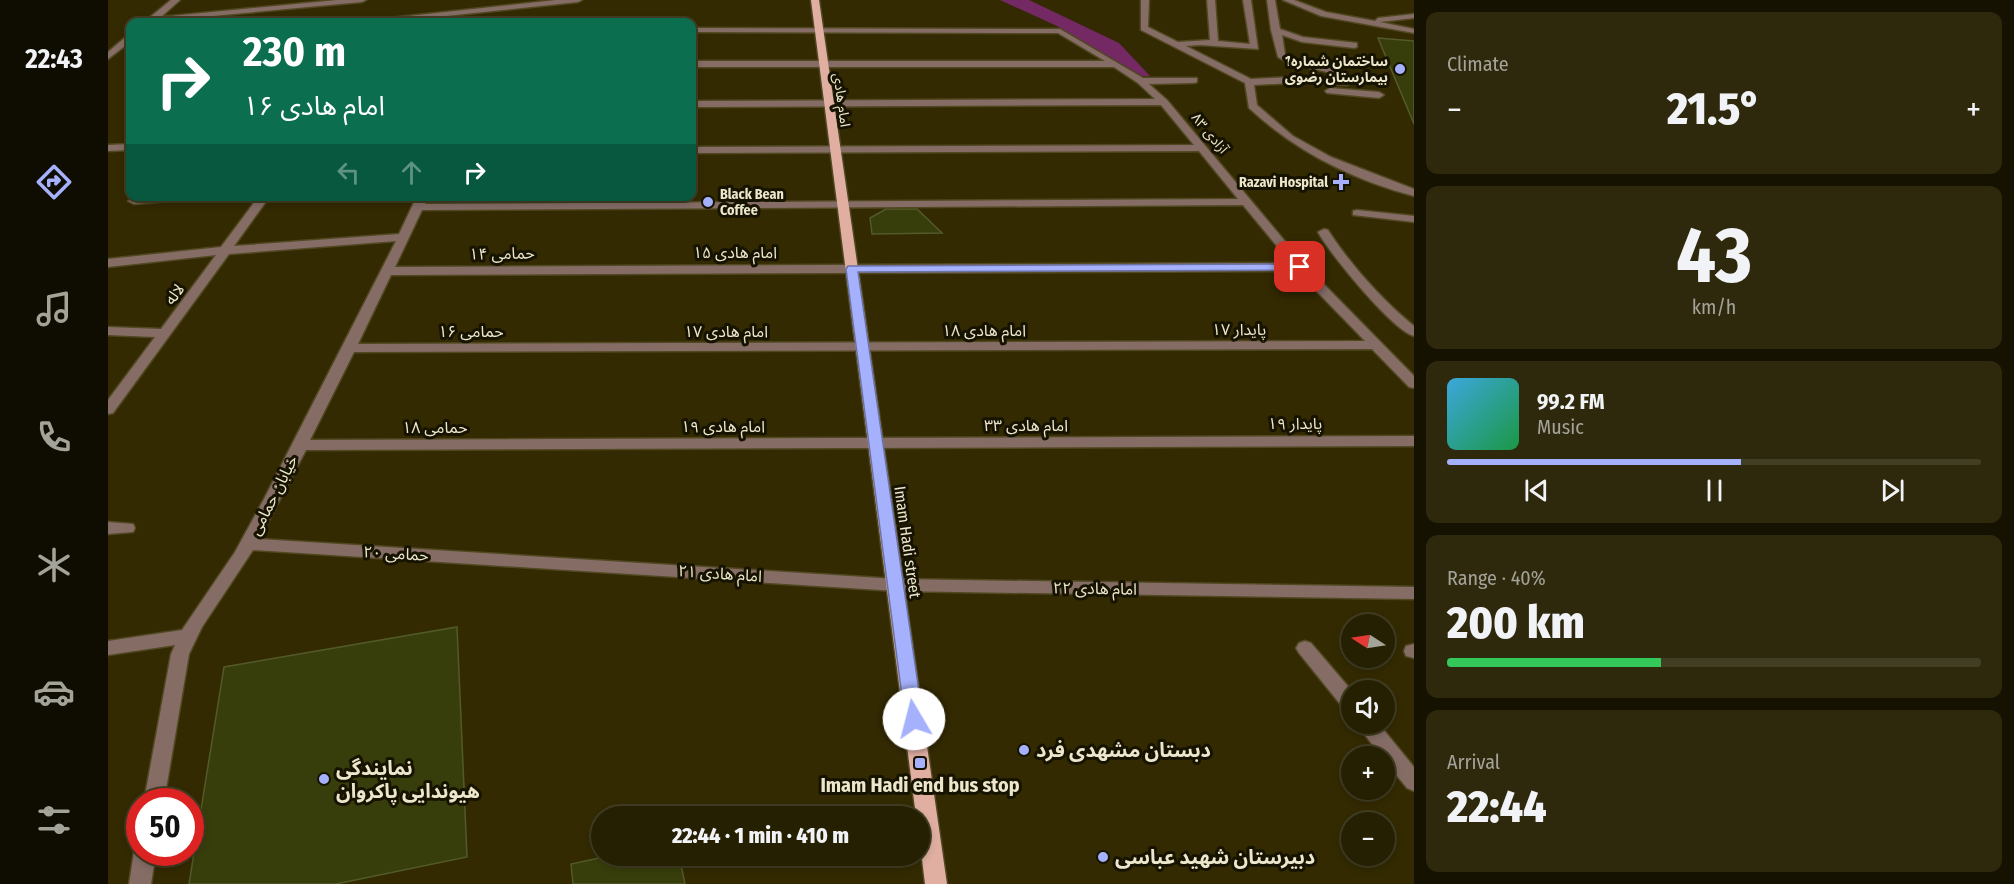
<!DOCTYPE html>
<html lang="en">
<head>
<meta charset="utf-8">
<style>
	body { margin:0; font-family:"Fira Sans Condensed","Noto Sans Arabic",sans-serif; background:#2e280c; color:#f1f3f6; height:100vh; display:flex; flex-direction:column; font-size:22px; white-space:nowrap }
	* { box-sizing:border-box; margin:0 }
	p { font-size:20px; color:#a4a399 }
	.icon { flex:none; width:33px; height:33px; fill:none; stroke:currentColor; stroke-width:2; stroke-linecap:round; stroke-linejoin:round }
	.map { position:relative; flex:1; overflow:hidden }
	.drawer { display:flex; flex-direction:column; gap:12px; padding:12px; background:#151201; width:600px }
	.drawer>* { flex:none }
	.hud { position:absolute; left:18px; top:18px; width:570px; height:183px; border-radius:12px; box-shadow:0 3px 9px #0003,0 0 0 2px #423e24; background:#0b6e4f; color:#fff; overflow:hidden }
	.needle { width:39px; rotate:282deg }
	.tools { position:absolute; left:1233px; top:614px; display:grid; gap:12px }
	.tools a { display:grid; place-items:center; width:54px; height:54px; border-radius:50%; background:#262002; box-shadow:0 3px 9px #0003,0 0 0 2px #423e24; font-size:30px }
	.speed { position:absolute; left:18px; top:788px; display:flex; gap:12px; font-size:30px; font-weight:700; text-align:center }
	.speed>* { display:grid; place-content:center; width:78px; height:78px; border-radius:50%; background:#262002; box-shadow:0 3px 9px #0003,0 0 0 2px #423e24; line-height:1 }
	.speed .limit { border:9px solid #d22; background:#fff; color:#111 }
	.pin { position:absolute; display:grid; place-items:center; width:51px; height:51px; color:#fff; margin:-26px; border-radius:12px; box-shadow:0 3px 9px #0006 }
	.me { position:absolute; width:66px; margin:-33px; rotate:352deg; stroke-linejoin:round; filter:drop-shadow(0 0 4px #0008) }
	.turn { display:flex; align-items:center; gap:21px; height:126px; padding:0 18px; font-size:27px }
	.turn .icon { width:78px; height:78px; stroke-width:2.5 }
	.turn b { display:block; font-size:42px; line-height:51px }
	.lanes { display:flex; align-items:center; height:57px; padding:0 18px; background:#0003; justify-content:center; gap:30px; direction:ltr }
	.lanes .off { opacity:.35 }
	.big { font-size:45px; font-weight:800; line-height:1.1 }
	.drawer .widget { flex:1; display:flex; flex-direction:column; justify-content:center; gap:9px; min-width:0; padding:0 21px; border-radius:12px; background:#2e280c }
	.drawer .dial { align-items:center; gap:0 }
	.dial b { font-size:78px; line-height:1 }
	.song { display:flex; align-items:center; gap:18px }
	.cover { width:72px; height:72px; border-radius:9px; background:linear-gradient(135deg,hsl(200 70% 55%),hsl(140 70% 35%)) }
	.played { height:6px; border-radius:3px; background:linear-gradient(90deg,#a5b1fc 55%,#423e24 55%) }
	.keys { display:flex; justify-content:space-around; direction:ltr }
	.heat { display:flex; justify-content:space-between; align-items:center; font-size:33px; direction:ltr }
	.charge { height:9px; border-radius:4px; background:linear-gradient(90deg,#34c759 40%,#423e24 0) }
	.trip { position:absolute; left:483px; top:806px; width:339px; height:60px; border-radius:30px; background:#262002; box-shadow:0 3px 9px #0003,0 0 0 2px #423e24; font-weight:800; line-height:60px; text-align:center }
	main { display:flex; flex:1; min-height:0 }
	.tabs { display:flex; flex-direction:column; width:108px; justify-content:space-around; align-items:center; background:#0f0d01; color:#a4a399 }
	.tabs .icon { width:42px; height:42px }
	.tabs .selected { color:#a5b1fc }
	.tabs b { font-size:27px; color:#f1f3f6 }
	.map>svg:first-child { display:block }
	.green { fill:#742965 }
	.building { fill:#383e0b; stroke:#535a29; stroke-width:1.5 }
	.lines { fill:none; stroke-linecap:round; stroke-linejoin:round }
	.minor-casing { stroke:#514822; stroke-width:3 }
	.major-casing { stroke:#514822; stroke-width:3 }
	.minor { fill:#856d66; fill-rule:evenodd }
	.major { fill:#e0afa2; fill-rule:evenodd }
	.route { fill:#a5b1fc; stroke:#6b73a4; stroke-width:1.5 }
	.poi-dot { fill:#a5b1fc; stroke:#171301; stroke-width:2 }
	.labels { text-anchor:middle; stroke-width:6; stroke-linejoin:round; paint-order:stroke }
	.far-poi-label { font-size:14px; font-weight:bold; fill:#ece6cc; stroke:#171301; text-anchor:end }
	.far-street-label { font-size:14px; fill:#ece6cc; stroke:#171301 }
	.street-label { font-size:16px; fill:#ece6cc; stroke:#171301 }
	.near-poi-label { font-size:20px; font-weight:bold; fill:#ece6cc; stroke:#171301; text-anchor:start }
</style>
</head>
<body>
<main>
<nav class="tabs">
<b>22:43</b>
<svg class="icon selected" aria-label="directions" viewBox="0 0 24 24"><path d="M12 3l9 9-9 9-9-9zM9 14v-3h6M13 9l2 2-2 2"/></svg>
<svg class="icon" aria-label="music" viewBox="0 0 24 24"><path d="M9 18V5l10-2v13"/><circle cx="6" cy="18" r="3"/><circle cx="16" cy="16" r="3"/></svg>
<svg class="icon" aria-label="phone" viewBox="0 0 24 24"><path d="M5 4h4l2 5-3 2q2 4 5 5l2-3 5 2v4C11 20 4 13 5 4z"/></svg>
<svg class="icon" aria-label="climate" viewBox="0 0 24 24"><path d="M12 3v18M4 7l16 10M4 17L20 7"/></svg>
<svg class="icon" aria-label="car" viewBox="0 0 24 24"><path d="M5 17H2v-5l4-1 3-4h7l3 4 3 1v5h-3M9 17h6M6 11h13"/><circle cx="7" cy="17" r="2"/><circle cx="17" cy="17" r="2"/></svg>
<svg class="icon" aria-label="filters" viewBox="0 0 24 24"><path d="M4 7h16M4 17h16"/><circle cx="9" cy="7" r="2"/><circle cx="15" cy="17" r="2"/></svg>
</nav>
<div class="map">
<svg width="1306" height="884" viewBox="0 0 1306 884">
	<rect width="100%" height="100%" fill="#332a02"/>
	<!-- green -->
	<path class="green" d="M892,0h29l90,43 31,33h-8l-85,-50z"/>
	<!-- building -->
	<g class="building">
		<path d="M1270,38l36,3v83z"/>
		<path d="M778,209h31l25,24 -70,1 -2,-16z"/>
		<path d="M349,627l10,230 -131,27h-147l35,-217z"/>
		<path d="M505,855h66l6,29h-112l-2,-20z"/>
	</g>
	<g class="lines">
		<defs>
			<g id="minor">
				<path d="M63,0h9l-19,17 176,-17h29l-4,2 -214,20 1,-4z"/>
				<path d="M448,0h26l-4,2 -188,20h-22l4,-2z"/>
				<path d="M1033,0h8l-1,27 30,15 32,-2 -3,-40h8l3,41 32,3 -7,-44h8l7,49 -58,-4 -14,1 65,33 43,-2 48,2c-19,-13 -44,-8 -64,-22l-7,-27 -4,-30h8l5,29 23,8 54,6v4l-3,1 -52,-6 -20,-7 3,19 7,5 46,11 15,9 -1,3 -5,3 -53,-2 -40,2 3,20 36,31 38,21 83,32v7c-61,-16 -119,-45 -165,-88l-4,-25 -104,-53z"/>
				<path d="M1175,0h11l32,12 49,9 3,-3 36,-4v4l-34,4 34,7v4l-93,-17z"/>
				<path d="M584,28l368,1 83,49h54v4l-3,1 -45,1 18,16 137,164 110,112v12l-5,-1 -37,-38 -1018,3 -44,88 1104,-4v10l-1108,4 -47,89 637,40 518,8v12l-518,-8 -643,-41 -51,77 -13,27 -25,147h-20l27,-147 4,-9 -67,10v-14l74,-11 53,-78 29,-53 132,-258 -167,13 -116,159 -5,1v-14l47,-63 -47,-2v-8l53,2 55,-74 -108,12v-8l113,-12 38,-51h11l-36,50 165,-12 18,-38h11l-3,8 813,-5 -39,-48 -507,2v-6l502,-2 -33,-40 -469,2v-6l463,-2 -17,-16 -24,-16h-422v-6h413l-47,-28 -366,-1zM1135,205l48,58 -896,4 27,-57zM1189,271l68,70 -1007,3 33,-69z"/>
				<path d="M19,36h3v6l-22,17v-7z"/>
				<path d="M1222,88l49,4 5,3 -5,3 -52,-5 -2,-2z"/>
				<path d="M22,144v6l-22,1v-6z"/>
				<path d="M39,196h48l-5,3 -56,5 -6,-3 6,-3z"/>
				<path d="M1249,210l57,6v6l-61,-7v-4z"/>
				<path d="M1216,229l4,1c21,33 55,71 86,96v10c-21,-5 -85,-83 -96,-104z"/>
				<path d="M0,522l25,2 2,4 -2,4 -25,2z"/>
				<path d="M1197,641l6,2 41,48v21l-7,-2 -46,-57 -3,-5 3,-5z"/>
				<path d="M1306,644v14l-8,-2 -2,-5 2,-5z"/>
				<path d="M1248,723h22l36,44v24l-7,-3 -23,-28v-4h-3z"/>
				<path d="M32,844v8h16l-5,32h-22l5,-32z"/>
			</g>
			<path id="major" d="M703,0h8l128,884h-22l-5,-42v-26h-4z"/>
		</defs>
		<!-- minor casing -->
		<use href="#minor" class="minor-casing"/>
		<!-- major casing -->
		<use href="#major" class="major-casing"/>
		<!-- minor -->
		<use href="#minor" class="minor"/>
		<!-- major -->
		<use href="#major" class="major"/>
	</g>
	<!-- route -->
	<path class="route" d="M1192,264l5,3 -1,3 -446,2 65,447 -3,5 -6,2 -6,-2 -3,-5 -59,-450 2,-3z"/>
	<!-- markers -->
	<g class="poi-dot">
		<circle cx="1292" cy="69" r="6"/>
		<path d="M1230 173h6v6h6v6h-6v6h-6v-6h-6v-6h6z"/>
		<circle cx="600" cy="202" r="6"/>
		<circle cx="916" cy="750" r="6"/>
		<rect x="806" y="757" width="12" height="12" rx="3"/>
		<circle cx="216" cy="779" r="6"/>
		<circle cx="995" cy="857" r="6"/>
	</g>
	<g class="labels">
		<!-- far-poi labels -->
		<g class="far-poi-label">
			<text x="1280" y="66">ساختمان شماره1<tspan x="1280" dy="16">بیمارستان رضوی</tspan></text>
			<text x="1220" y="187">Razavi Hospital</text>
			<text x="612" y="199" text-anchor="start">Black Bean<tspan x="612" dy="16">Coffee</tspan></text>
		</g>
		<!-- far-street labels -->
		<g class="far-street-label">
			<text transform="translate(734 100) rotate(82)" y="5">امام هادی</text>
			<text transform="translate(1102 133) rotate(50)" y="5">آزادی ۸۳</text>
		</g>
		<!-- street labels -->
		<g class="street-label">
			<text x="627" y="258">امام هادی ۱۵</text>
			<text transform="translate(394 253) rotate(-1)" y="6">حمامی ۱۴</text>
			<text transform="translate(66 294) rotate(-54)" y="6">لاله</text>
			<text x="1131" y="335">پایدار ۱۷</text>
			<text x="876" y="336">امام هادی ۱۸</text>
			<text x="363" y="337">حمامی ۱۶</text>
			<text x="618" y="337">امام هادی ۱۷</text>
			<text x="1187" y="429">پایدار ۱۹</text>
			<text x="918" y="431">امام هادی ۳۳</text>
			<text x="615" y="432">امام هادی ۱۹</text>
			<text x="327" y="433">حمامی ۱۸</text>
			<text transform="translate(165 495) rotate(-63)" y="6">خیابان حمامی</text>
			<text transform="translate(800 542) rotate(82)" y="6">Imam Hadi street</text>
			<text transform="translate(288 553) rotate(3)" y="6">حمامی ۲۰</text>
			<text transform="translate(612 573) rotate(4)" y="6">امام هادی ۲۱</text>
			<text transform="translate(987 588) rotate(1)" y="6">امام هادی ۲۲</text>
		</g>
		<!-- near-poi labels -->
		<g class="near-poi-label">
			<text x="928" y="757">دبستان مشهدی فرد</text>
			<text x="228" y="775">نمایندگی<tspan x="228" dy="23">هیوندایی پاکروان</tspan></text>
			<text x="812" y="792" text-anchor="middle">Imam Hadi end bus stop</text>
			<text x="1007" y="864">دبیرستان شهید عباسی</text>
		</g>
	</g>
</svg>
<div class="tools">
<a><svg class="needle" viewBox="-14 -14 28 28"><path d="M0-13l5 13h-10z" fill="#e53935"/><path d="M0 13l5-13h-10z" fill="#a4a399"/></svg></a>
<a><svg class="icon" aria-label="sound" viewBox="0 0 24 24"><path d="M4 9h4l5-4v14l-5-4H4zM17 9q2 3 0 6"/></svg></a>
<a>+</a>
<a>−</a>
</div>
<div class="speed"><div class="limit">50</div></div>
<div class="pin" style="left:1192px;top:267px;background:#d93025"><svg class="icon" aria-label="arrive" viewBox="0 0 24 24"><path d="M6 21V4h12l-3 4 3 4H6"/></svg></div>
<svg class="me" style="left:806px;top:719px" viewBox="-20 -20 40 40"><circle r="19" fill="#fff"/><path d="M0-13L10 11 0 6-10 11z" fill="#a5b1fc"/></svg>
<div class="trip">22:44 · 1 min · 410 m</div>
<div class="hud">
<div class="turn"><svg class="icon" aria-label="right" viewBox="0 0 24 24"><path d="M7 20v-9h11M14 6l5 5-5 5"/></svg><div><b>230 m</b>امام هادی ۱۶</div></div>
<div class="lanes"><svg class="icon off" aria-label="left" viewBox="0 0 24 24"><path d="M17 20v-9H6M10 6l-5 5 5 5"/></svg><svg class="icon off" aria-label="ahead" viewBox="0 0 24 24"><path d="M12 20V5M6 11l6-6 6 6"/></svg><svg class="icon" aria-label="right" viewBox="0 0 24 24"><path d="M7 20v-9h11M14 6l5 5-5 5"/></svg></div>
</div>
</div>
<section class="drawer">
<div class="widget"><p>Climate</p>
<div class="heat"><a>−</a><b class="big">21.5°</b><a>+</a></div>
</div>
<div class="widget dial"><b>43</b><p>km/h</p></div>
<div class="widget">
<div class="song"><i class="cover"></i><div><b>99.2 FM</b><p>Music</p></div></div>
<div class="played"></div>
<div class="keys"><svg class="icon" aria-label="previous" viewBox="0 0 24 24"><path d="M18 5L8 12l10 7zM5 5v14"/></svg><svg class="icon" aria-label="pause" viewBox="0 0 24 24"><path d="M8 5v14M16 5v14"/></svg><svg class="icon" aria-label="next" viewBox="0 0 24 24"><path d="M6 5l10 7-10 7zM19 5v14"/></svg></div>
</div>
<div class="widget"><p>Range · 40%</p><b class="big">200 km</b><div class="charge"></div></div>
<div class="widget"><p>Arrival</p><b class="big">22:44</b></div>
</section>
</main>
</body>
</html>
